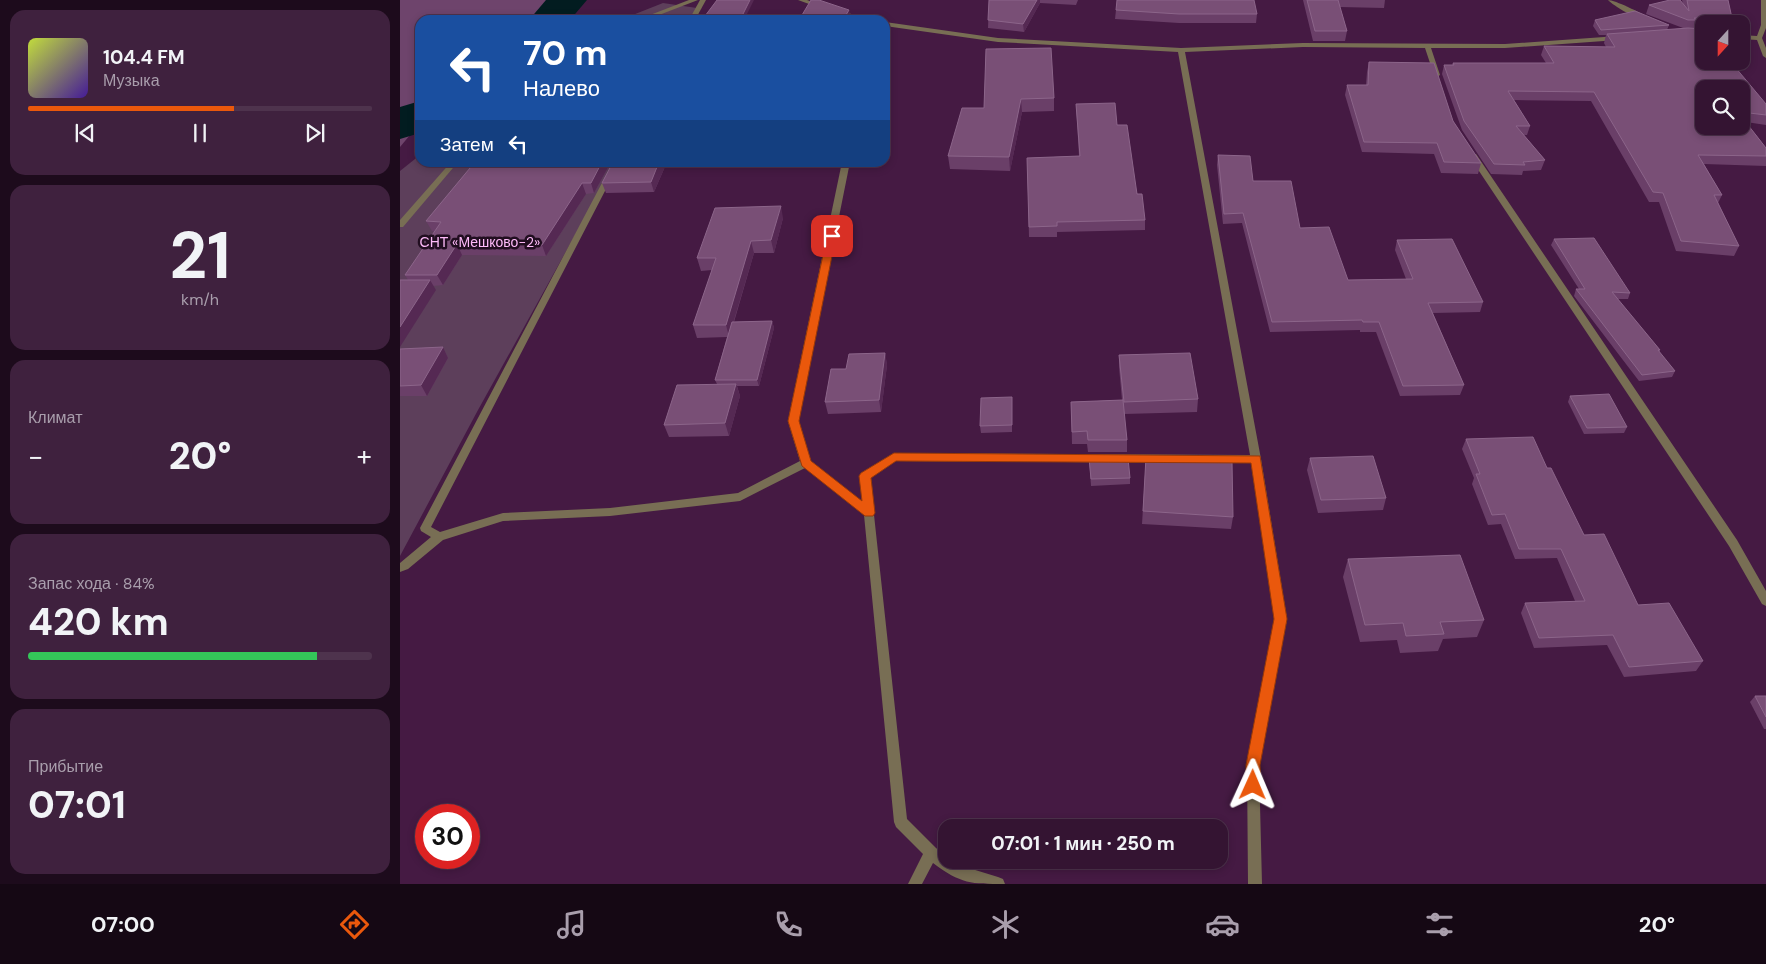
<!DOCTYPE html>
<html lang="ru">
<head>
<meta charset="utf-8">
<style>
	body { margin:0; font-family:"DM Sans",sans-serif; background:#3f213e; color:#f1f3f6; height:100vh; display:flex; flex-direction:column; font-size:19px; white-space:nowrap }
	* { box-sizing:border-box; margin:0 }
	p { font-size:16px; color:#a99eac }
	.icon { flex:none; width:28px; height:28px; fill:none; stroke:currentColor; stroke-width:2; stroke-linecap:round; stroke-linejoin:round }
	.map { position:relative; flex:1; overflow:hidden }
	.drawer { display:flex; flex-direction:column; gap:10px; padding:10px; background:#1d0b1c; width:400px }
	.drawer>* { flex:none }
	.top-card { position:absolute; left:15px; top:15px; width:475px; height:152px; border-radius:15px; box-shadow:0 2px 8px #0003,0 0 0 1px #4e334d; background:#1a4fa0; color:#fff; overflow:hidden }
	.needle { width:32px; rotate:201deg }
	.fabs { position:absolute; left:1295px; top:15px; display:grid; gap:10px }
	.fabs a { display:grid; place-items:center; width:55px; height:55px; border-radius:10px; background:#341432; box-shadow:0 2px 8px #0003,0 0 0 1px #4e334d; font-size:25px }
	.speed { position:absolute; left:15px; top:804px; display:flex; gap:10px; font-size:25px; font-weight:700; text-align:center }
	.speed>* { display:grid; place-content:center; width:65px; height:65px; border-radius:50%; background:#341432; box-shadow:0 2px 8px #0003,0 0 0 1px #4e334d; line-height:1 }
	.speed .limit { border:8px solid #d22; background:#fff; color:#111 }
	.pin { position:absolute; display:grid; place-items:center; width:42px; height:42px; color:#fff; margin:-21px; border-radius:10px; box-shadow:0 2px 8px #0006 }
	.me { position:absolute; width:55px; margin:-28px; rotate:1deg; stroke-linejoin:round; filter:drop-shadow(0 0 4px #0008) }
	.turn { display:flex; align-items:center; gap:18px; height:105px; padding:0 25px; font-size:22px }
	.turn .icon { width:65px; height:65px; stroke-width:2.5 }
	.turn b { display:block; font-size:35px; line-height:42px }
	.then { display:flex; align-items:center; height:48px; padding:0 25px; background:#0003; gap:10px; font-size:19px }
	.big { font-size:38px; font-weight:800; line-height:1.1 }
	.drawer .card { flex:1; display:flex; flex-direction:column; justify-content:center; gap:8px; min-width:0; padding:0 18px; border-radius:15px; background:#3f213e }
	.drawer .dial { align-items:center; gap:0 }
	.dial b { font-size:65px; line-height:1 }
	.song { display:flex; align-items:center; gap:15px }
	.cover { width:60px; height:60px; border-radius:8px; background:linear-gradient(135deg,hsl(70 70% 55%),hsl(260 70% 35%)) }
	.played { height:5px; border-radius:2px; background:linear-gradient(90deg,#ea580c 60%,#4e334d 60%) }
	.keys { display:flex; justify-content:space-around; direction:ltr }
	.heat { display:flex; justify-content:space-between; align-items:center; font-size:28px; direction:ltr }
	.charge { height:8px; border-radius:4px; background:linear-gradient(90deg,#34c759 84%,#4e334d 0) }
	.trip { position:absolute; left:538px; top:819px; width:290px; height:50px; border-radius:15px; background:#341432; box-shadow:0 2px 8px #0003,0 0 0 1px #4e334d; font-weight:800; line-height:50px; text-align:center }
	.tab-bar { display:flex; height:80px; justify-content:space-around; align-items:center; background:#150814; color:#a99eac }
	.tab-bar .icon { width:35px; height:35px }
	.tab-bar .current { color:#ea580c }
	.tab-bar b { font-size:22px; color:#f1f3f6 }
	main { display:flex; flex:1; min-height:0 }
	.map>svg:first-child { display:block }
	.green { fill:#5d3f5b }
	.forest { fill:#6e446c }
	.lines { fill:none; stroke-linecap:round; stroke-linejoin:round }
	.river { fill:#021c20; fill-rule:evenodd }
	.minor { fill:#786e54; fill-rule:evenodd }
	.wall { fill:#6a3f68; fill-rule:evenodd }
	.shaded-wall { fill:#552953 }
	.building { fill:#794f76; stroke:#8c658a }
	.route { fill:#ea580c; stroke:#983908 }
	.labels { text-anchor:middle; stroke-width:5; stroke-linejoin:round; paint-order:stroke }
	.park-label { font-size:14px; fill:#febbf9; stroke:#210e20 }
</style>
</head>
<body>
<main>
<section class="drawer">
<div class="card">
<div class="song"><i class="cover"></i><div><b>104.4 FM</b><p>Музыка</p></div></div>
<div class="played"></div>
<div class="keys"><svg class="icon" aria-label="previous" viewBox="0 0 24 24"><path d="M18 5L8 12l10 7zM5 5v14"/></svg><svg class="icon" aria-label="pause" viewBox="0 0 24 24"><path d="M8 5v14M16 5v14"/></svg><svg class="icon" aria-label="next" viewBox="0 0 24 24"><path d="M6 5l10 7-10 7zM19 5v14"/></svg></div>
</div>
<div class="card dial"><b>21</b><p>km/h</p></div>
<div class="card"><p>Климат</p>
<div class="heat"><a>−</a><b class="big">20°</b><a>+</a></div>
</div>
<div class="card"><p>Запас хода · 84%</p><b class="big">420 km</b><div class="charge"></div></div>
<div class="card"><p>Прибытие</p><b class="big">07:01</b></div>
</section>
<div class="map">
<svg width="1366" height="884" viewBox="0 0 1366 884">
	<rect width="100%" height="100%" fill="#451a43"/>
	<!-- green -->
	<g class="green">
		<path d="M263,3l34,5 -6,12h-71z"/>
		<path d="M20,155v7l195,1 -137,247 -78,146v-385z"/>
	</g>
	<!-- forest -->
	<path class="forest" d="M0,0h159l-16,20h-123v103l-20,24z"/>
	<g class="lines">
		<!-- river -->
		<g class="river">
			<path d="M146,0h41l-17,20h-41z"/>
			<path d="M20,101v32l-20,6v-32z"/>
		</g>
		<!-- minor -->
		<g class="minor">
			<path d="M289,0h9l-52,20h-9z"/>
			<path d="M300,0h6l-11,20h-6z"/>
			<path d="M398,0h9l18,7 -5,1z"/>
			<path d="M1208,0c7,0 33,13 39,17 -9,4 -32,-10 -39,-17z"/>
			<path d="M1361,0h5v28l-4,10 4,10v10l-3,-2 -6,-16 -16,-1v-4l16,1 4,-11z"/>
			<path d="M438,10l30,9 1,1h-10l-23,-7 -1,-1z"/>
			<path d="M485,22l113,16 183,10 122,-5 202,1 113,-8 3,2 -3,2 -113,8h-74l9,27 -3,2 -3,-2 -9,-27 -122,-1 -118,5 76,407 26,160 -28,146 3,119h-14l-1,-119 28,-146 -24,-156 -355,-2 -26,17 37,341 29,29 10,8v4h6l7,5 39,12 5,2 2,5c-34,0 -44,0 -72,-21l-11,21h-14l15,-30 -27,-27 -2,-5 -30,-307 -59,-47 -65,33 -130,15 -107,5 -60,19 -35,29 -8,3v-9l31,-26 -10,-6 -1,-3 193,-366h7l-189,365 9,5 63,-19 107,-5 128,-15 62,-32 -12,-40 54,-259h8l-52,259 13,40 51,41 -2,-26 1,-3 33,-20 356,2 -72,-403 -180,-10 -113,-16z"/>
			<path d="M1070,154h6l261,386 29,51v15l-4,-2 -33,-58 -260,-390z"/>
			<path d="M51,162h7l-55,65h-3v-7z"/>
		</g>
	</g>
	<!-- wall -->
	<g class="wall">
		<path d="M589,0h89l-2,5 -36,-2 -16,29 -36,-4z"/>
		<path d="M903,0h82l-1,8 -44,-1 7,24 -2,10h-32z"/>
		<path d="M1282,0h46l4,18 -2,6h-26v3h-10v1l72,87v10l-20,-3 20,26v18l-62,-2 18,31 -4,8 21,43 -5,10 -58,-5 -17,-49h-10l-58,-101 -77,-1 16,26 -3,9h-3l21,25 -4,10 -18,1 -1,4 -31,-1 -29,-44 -20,-56 2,-9h8l1,-2h93l-5,-8 3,-9 62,1 -2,-4 2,-8h-7l-6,-9 2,-6 74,5 -2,5 16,-2 -37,-14 3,-9 34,-1zM1304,89h37v37z"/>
		<path d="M716,10l141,4 -1,9h-77l-64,-4z"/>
		<path d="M586,49l68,49v13l-32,1 -12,59 -60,-2 -2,-13 36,-48z"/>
		<path d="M969,62l84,59 28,42 -3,11 -37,-1 -7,-19 -72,-2 -17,-57 2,-10h19l1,-13z"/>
		<path d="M676,104l41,21 28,95v10l-88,2v5h-28l-2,-79 52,-2z"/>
		<path d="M818,155l35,26 47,47 48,52 58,-1 -11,-29 2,-10 86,62 -3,10 -47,1 31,72 -4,10 -60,1 -24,-64h-16v-2l-90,2 -28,-109 -19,1 -6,-59z"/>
		<path d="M211,162l-17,31 -8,1 -40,62 -84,-1 -19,30 -10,1 3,4 -28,-10 -3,-5 29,-43 -2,-1 -6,-10z"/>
		<path d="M213,162h54l-13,30 -48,1 -4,-10z"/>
		<path d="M383,218l-9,35h-20l-20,69 38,-1 2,7 -15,58h-22l3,10 -11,40 -60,1 -5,-12 53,-41 -2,-4 12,-43 -30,1 -4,-13 19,-55 -11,1 -4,-13z"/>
		<path d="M1154,239l76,54 -2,6h-11l43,51 -1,2 16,19 -3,6 -33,4 -65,-85 2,-7h3l-28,-44z"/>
		<path d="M43,347l5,11 -21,38h-27v-47z"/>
		<path d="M485,353l2,12 -6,47 -53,2 -3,-12 21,-33z"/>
		<path d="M719,355l79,44 -1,13 -73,2 3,26v12h-39l-1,-8h-15l-1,-42 51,-2 -3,-33z"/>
		<path d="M1170,396l57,31 -3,6 -40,1 -16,-32z"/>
		<path d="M612,397v35l-31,1 -1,-7z"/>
		<path d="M1066,439l81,29 37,67 54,70 65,56 -7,10 -72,6 -17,-32 -73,3 -13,-35 4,-10 50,-2 -18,-43 -42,1 -14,-35 -13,1 -16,-41 2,-6 -12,-29z"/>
		<path d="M746,457l87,60 -2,12 -89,-5z"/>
		<path d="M689,458l41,20v6l-39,2z"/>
		<path d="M910,458l76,40 -3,12 -65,3 -11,-43z"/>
		<path d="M948,559l136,61 -7,17 -34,2 -5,12 -38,2 -3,-13 -37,2 -17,-65z"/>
		<path d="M1355,696h11v33h-2l-14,-27z"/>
	</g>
	<!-- shaded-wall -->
	<g class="shaded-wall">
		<path d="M350,0h4l-10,20h-4z"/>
		<path d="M637,0h3v3l-16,29 -1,-8z"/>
		<path d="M449,10l2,9 -1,1h-7z"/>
		<path d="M621,99l1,13 -12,59 -1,-14z"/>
		<path d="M202,162h9l-17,31 -3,-10z"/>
		<path d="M259,162h8l-13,30 -3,-10z"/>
		<path d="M182,183l4,11 -40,62 -4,-11z"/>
		<path d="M381,206l2,12 -9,35 -3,-13z"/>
		<path d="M351,241l3,12 -25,84 -3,-12z"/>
		<path d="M57,244l5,11 -19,30 -6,-10z"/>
		<path d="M30,280l6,10 -36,57v-20z"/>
		<path d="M372,321l2,7 -15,58 -2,-6z"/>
		<path d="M43,347l5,11 -21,38 -6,-11z"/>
		<path d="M485,353l2,12 -6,47 -2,-12z"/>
		<path d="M336,384l4,12 -11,40 -4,-13z"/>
	</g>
	<!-- building -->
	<g class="building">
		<path d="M317,0h33l-10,20h-38z"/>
		<path d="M411,0h8l30,10 -6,10h-44z"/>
		<path d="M589,0h48l-14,24 -35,-4z"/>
		<path d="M717,0h137l3,14h-78l-63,-4z"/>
		<path d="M907,0h31l9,31h-32z"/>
		<path d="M1270,0h10l9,11 -2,-11h41l4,18h-38l3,2h-9l-39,-15z"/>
		<path d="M1235,11l34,14 -68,5 -6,-10z"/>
		<path d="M1288,28l16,1v32h26l36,43v11l-25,-3v-23h-37v37h37v-10l25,32v8l-68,-1 24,40h-8l25,51 -58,-5 -18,-48 -10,-1 -59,-100 -86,-1 22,35h-14l29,34 -22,2 2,3 -31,-1 -30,-43 -20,-56h10l-1,-2h101l-10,-17 71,1 -8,-13z"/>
		<path d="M651,48l3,50 -33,1 -12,58 -61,-1 14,-48h22l2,-59z"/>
		<path d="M969,62l65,1 19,58 28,42 -37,-1 -7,-19 -73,-1 -17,-57h21z"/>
		<path d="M715,103l2,22h10l10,69h5l3,26 -88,2v4l-28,1 -2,-69 53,-2 -4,-52z"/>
		<path d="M818,155l32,1 3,25h38l9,47 29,-1 19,53 65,-1 -16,-39 55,-1 31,63 -55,1 36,82 -61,1 -24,-64h-16l-1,-2 -90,2 -29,-109 -19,1z"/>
		<path d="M75,162h127l-11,21h-9l-40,62 -85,-1 -20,31h-32l36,-53 -15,-1z"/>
		<path d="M213,162h46l-8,20 -49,1z"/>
		<path d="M381,206l-10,34 -20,1 -25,84h-33l23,-67h-19l18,-50z"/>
		<path d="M1194,238l36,55 -18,-1 48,58h-2l17,21 -33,4 -66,-86h9l-31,-50z"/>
		<path d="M0,280h30l-30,47z"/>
		<path d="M372,321l-15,59h-42l17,-58z"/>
		<path d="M43,347l-22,38 -21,1v-37z"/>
		<path d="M485,353l-6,47 -54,2 6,-33h15l3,-15z"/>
		<path d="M790,353l8,46 -74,3 -5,-47z"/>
		<path d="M336,384l-11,39 -61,2 13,-40z"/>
		<path d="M1209,394l18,33 -40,1 -17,-32z"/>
		<path d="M612,397v28l-32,1 1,-28z"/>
		<path d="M723,400l4,40h-39l-1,-9 -15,1 -1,-30z"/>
		<path d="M1133,437l14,31h4l33,67 20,-1 34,71 31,-2 34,58 -74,6 -16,-32 -74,3 -14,-35 60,-2 -24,-52h-42l-14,-35 -13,1 -16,-41h4l-14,-35z"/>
		<path d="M973,456l13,42 -65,2 -11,-42z"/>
		<path d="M746,457l86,5 1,55 -90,-6z"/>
		<path d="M689,458h39l2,20 -39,1z"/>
		<path d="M1060,555l24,65 -44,2 4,12 -38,2 -3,-13 -38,2 -17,-66z"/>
		<path d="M1355,696h11v21z"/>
	</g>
	<!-- route -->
	<path class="route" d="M432,233l4,3 -37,185 12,40 51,40 -3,-25 2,-3 33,-20 366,3 27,163 -27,146 1,20 -2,5 -6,2 -5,-2 -2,-5v-20l28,-146 -23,-156 -355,-2 -25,17 4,35 -2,3h-8l-63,-50 -14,-45 39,-185z"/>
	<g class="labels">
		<!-- park labels -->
		<g class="park-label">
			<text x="80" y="247">СНТ «Мешково-2»</text>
		</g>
	</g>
</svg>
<div class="fabs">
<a><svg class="needle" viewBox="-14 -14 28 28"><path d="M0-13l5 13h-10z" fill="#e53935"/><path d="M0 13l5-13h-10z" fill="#a99eac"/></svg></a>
<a><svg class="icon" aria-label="search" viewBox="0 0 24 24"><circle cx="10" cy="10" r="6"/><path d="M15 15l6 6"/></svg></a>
</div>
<div class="speed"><div class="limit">30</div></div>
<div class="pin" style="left:432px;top:236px;background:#d93025"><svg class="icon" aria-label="arrive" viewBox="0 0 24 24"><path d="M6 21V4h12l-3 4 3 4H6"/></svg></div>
<svg class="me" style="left:853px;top:785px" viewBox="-20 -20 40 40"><path d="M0-17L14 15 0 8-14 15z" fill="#ea580c" stroke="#fff" stroke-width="4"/></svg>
<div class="trip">07:01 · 1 мин · 250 m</div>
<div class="top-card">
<div class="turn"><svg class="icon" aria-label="left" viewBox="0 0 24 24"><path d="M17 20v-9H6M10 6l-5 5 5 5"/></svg><div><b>70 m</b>Налево</div></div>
<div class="then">Затем<svg class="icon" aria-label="left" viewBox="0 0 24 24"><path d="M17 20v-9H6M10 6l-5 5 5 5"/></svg></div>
</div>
</div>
</main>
<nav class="tab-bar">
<b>07:00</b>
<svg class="icon current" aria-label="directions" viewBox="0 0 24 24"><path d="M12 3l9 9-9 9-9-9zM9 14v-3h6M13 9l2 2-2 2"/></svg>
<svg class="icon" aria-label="music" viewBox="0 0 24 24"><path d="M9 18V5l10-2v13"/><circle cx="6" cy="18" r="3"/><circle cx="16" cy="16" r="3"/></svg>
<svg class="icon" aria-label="phone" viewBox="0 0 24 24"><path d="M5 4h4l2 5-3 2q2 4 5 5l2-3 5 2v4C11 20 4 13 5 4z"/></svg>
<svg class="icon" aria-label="climate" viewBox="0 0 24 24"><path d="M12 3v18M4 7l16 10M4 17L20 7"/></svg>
<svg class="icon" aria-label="car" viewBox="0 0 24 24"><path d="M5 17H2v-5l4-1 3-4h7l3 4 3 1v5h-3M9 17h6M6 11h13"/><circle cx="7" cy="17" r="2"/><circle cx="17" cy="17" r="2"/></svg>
<svg class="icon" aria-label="filters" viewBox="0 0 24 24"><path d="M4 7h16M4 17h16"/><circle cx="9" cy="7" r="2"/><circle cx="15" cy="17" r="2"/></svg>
<b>20°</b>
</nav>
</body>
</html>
